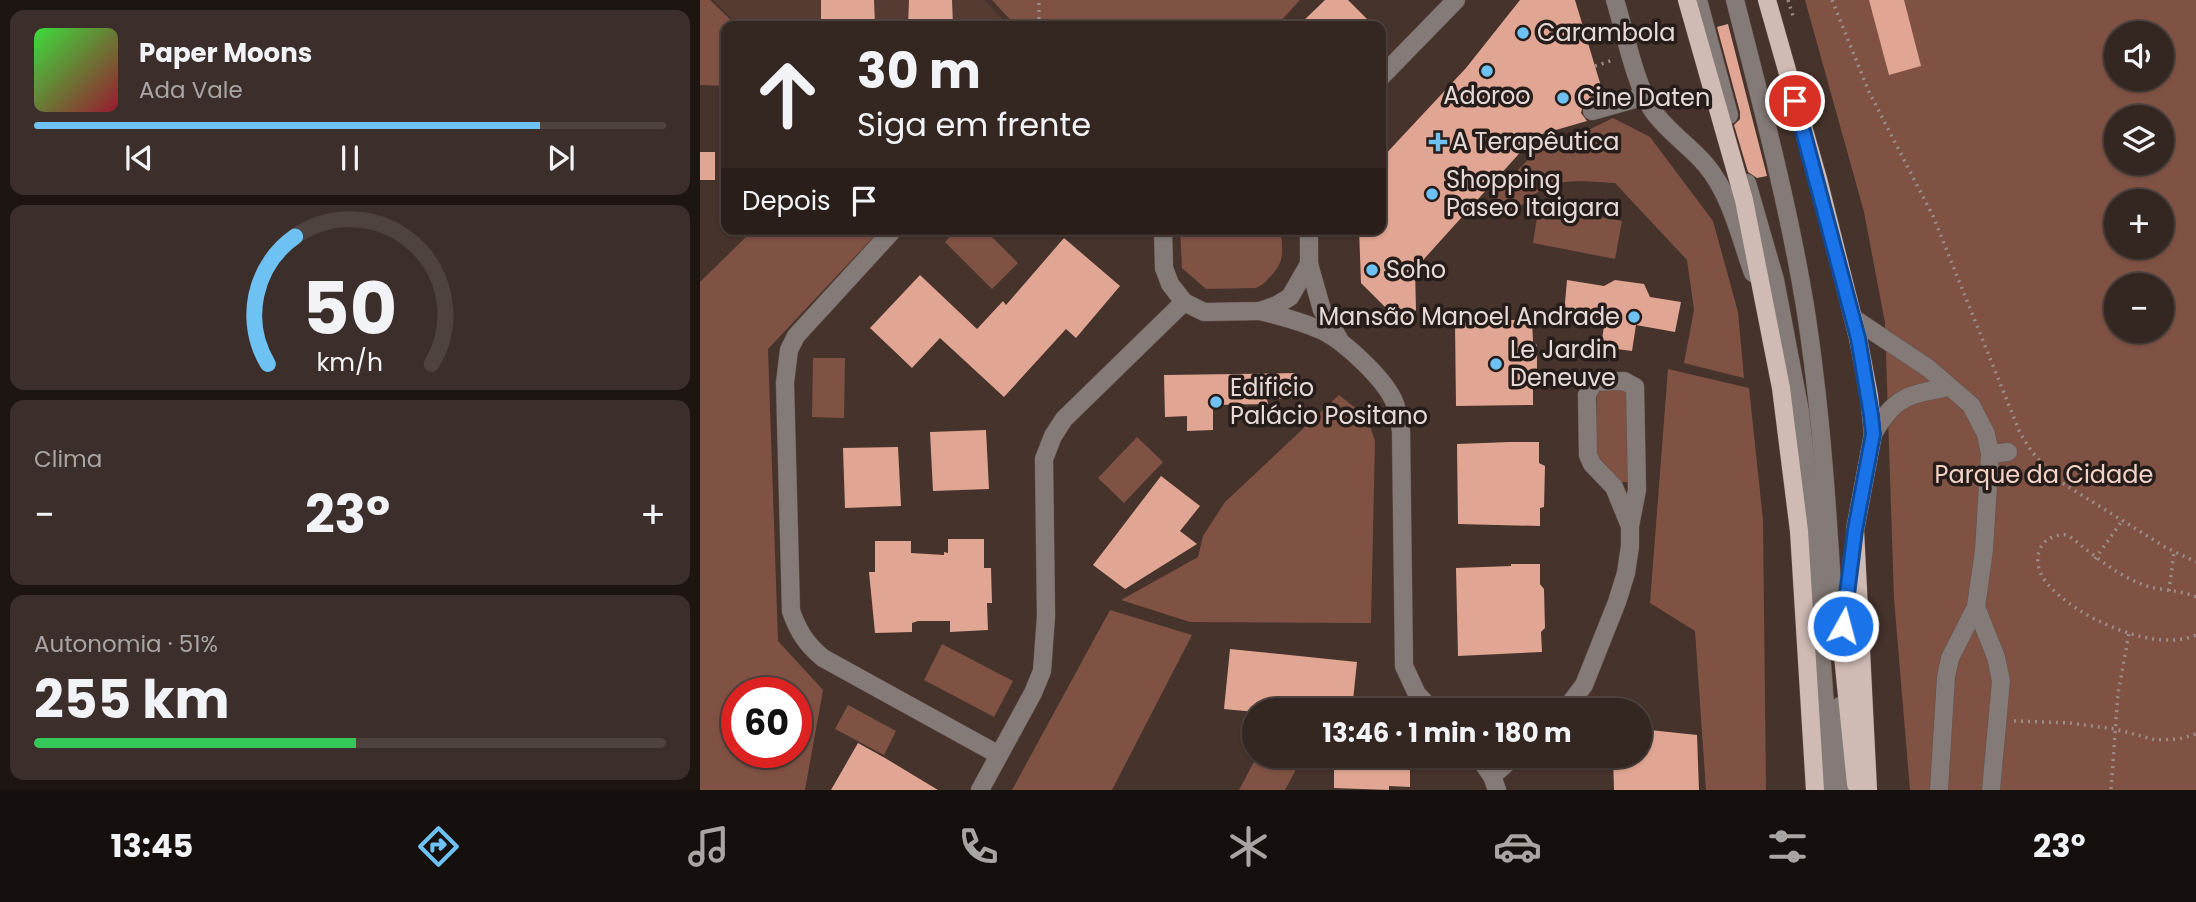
<!DOCTYPE html>
<html lang="pt">
<head>
<meta charset="utf-8">
<style>
	body { margin:0; font-family:Poppins,sans-serif; background:#3c2e2a; color:#f1f3f6; height:100vh; display:flex; flex-direction:column; font-size:26px; white-space:nowrap }
	* { box-sizing:border-box; margin:0 }
	p { font-size:23px; color:#a9a5a5 }
	.icon { flex:none; width:38px; height:38px; fill:none; stroke:currentColor; stroke-width:2; stroke-linecap:round; stroke-linejoin:round }
	.map { position:relative; flex:1; overflow:hidden }
	.panel { display:flex; flex-direction:column; gap:10px; padding:10px; background:#1d1512; width:700px }
	.panel>* { flex:none }
	.banner { position:absolute; left:21px; top:21px; width:665px; height:214px; border-radius:14px; box-shadow:0 2px 5px #0004,0 0 0 2px #4e433f; background:#342621; color:#f1f3f6; overflow:hidden }
	.tools { position:absolute; left:1404px; top:21px; display:grid; gap:14px }
	.tools a { display:grid; place-items:center; width:70px; height:70px; border-radius:50%; background:#342621; box-shadow:0 2px 5px #0004,0 0 0 2px #4e433f; font-size:35px }
	.speed { position:absolute; left:21px; top:677px; display:flex; gap:14px; font-size:35px; font-weight:700; text-align:center }
	.speed>* { display:grid; place-content:center; width:91px; height:91px; border-radius:50%; background:#342621; box-shadow:0 2px 5px #0004,0 0 0 2px #4e433f; line-height:1 }
	.speed .limit { border:10px solid #d22; background:#fff; color:#111 }
	.pin { position:absolute; display:grid; place-items:center; width:60px; height:60px; color:#fff; margin:-30px; border:4px solid #fff; border-radius:50%; box-shadow:0 2px 7px #0007 }
	.me { position:absolute; width:77px; margin:-38px; rotate:7deg; stroke-linejoin:round; filter:drop-shadow(0 0 5px #0008) }
	.turn { display:flex; align-items:center; gap:24px; height:147px; padding:0 21px; font-size:32px }
	.turn .icon { width:91px; height:91px; stroke-width:2.5 }
	.turn b { display:block; font-size:49px; line-height:60px }
	.then { display:flex; align-items:center; height:66px; padding:0 21px; background:#0003; gap:14px; font-size:26px }
	.big { font-size:52px; font-weight:700; line-height:1.1 }
	.panel .tile { flex:1; display:flex; flex-direction:column; justify-content:center; gap:10px; min-width:0; padding:0 24px; border-radius:14px; background:#3c2e2a }
	.panel .dial { align-items:center; gap:0 }
	.dial svg { height:182px; overflow:visible; fill:none; stroke:#4e433f; stroke-width:7; stroke-linecap:round; text-anchor:middle }
	.dial text { fill:#f1f3f6; stroke:none }
	.song { display:flex; align-items:center; gap:21px }
	.cover { width:84px; height:84px; border-radius:10px; background:linear-gradient(135deg,hsl(120 70% 55%),hsl(350 70% 35%)) }
	.played { height:7px; border-radius:4px; background:linear-gradient(90deg,#6dc2f3 80%,#4e433f 80%) }
	.keys { display:flex; justify-content:space-around; direction:ltr }
	.heat { display:flex; justify-content:space-between; align-items:center; font-size:38px; direction:ltr }
	.charge { height:10px; border-radius:5px; background:linear-gradient(90deg,#34c759 51%,#4e433f 0) }
	.trip { position:absolute; left:542px; top:698px; width:410px; height:70px; border-radius:35px; background:#342621; box-shadow:0 2px 5px #0004,0 0 0 2px #4e433f; font-weight:700; line-height:70px; text-align:center }
	.menu { display:flex; height:112px; justify-content:space-around; align-items:center; background:#150f0d; color:#a9a5a5 }
	.menu .icon { width:49px; height:49px }
	.menu .selected { color:#6dc2f3 }
	.menu b { font-size:32px; color:#f1f3f6 }
	main { display:flex; flex:1; min-height:0 }
	.map>svg:first-child { display:block }
	.built { fill:#553b32 }
	.green { fill:#7f5244; fill-rule:evenodd }
	.building { fill:#e1a693 }
	.lines { fill:none; stroke-linecap:round; stroke-linejoin:round }
	.minor-casing { stroke:#63514b; stroke-width:19 }
	.major-casing { stroke:#63514b; stroke-width:19 }
	.path { stroke:#9d8d88; stroke-width:3.5; stroke-dasharray:2 5; stroke-linecap:butt }
	.minor { stroke:#847a77; stroke-width:18 }
	.major { stroke:#d0bbb4; stroke-width:18 }
	.route-casing { stroke:#114b97; stroke-width:18 }
	.route { stroke:#1a73e8; stroke-width:12 }
	.poi-dot { fill:#6dc2f3; stroke:#261d1a; stroke-width:2.5 }
	.labels { text-anchor:middle; stroke-width:7; stroke-linejoin:round; paint-order:stroke }
	.poi-label { font-size:24px; fill:#e7dad6; stroke:#261d1a; text-anchor:start }
	.park-label { font-size:24px; fill:#f4d2c6; stroke:#261d1a }
</style>
</head>
<body>
<main>
<section class="panel">
<div class="tile">
<div class="song"><i class="cover"></i><div><b>Paper Moons</b><p>Ada Vale</p></div></div>
<div class="played"></div>
<div class="keys"><svg class="icon" aria-label="previous" viewBox="0 0 24 24"><path d="M18 5L8 12l10 7zM5 5v14"/></svg><svg class="icon" aria-label="pause" viewBox="0 0 24 24"><path d="M8 5v14M16 5v14"/></svg><svg class="icon" aria-label="next" viewBox="0 0 24 24"><path d="M6 5l10 7-10 7zM19 5v14"/></svg></div>
</div>
<div class="tile dial"><svg viewBox="0 0 100 80">
<path d="M14 69A42 42 0 1 1 86 69"/>
<path d="M14 69A42 42 0 0 1 26 13" stroke="#6dc2f3"/>
<text x="50" y="56" font-size="32" font-weight="700">50</text>
<text x="50" y="72" font-size="11">km/h</text>
</svg></div>
<div class="tile"><p>Clima</p>
<div class="heat"><a>−</a><b class="big">23°</b><a>+</a></div>
</div>
<div class="tile"><p>Autonomia · 51%</p><b class="big">255 km</b><div class="charge"></div></div>
</section>
<div class="map">
<svg width="1496" height="790" viewBox="0 0 1496 790">
	<rect width="100%" height="100%" fill="#46332c"/>
	<!-- built -->
	<path class="built" d="M13,0h272l23,26h-269z"/>
	<!-- green -->
	<g class="green">
		<path d="M0,0h10l27,26h-11v60l-26,-1z"/>
		<path d="M292,0h308l-24,26h-260z"/>
		<path d="M1105,0h391v790h-286l-16,-191 -9,-276 -21,-111zM1416,33h45v46h-45zM1416,117h45v46h-45zM1416,201h45v46h-45zM1416,285h45v46h-45z"/>
		<path d="M913,118l37,19 63,84 25,91 6,66 -60,-15 10,-53 -7,-50 -72,-77c-53,-3 -66,-7 -105,34l-19,-19 51,-53 32,-8z"/>
		<path d="M839,205l83,16 -7,38 -82,-16z"/>
		<path d="M49,229h132l-113,120 10,292 45,49 -18,100h-105v-508l49,-48zM37,693h59v59h-59z"/>
		<path d="M257,229h27l34,34 -26,26 -47,-47z"/>
		<path d="M480,229h101c1,23 5,31 -11,48 -5,5 -7,8 -14,11l-50,1 -24,-21z"/>
		<path d="M113,358h32l-1,60 -32,-1z"/>
		<path d="M968,369l81,19 14,132 3,270h-60l-11,-159 -45,-28z"/>
		<path d="M925,389l5,4 3,85 -5,4h-7l-24,-27v-59l4,-6z"/>
		<path d="M639,395l28,22 8,24 -4,182 -181,-1 -69,-22 77,-43 5,-21 22,-34z"/>
		<path d="M437,437l26,25 -39,41 -26,-25z"/>
		<path d="M410,610l82,25 -80,155h-100z"/>
		<path d="M242,644l71,37 -19,36 -70,-37z"/>
		<path d="M148,705l48,26 -12,24 -49,-26z"/>
		<path d="M557,756h27l15,8 -14,26h-46z"/>
	</g>
	<!-- building -->
	<g class="building">
		<path d="M121,0h53l1,26h-54z"/>
		<path d="M209,0h43l1,26h-45z"/>
		<path d="M625,0h23l26,26h-76z"/>
		<path d="M820,0h55l29,96 -21,8 -2,9 6,8 -52,15 -120,133 1,41 -14,14 -41,-41 -2,-54h22v-70l85,-91z"/>
		<path d="M1169,0h35l17,66 -32,9z"/>
		<path d="M1028,24l39,152 -10,2 -9,-6 -14,-47 6,-6v-7l-23,-85z"/>
		<rect x="0" y="152" width="15" height="28"/>
		<path d="M364,238l56,48 -44,52 -10,-9 -62,68 -64,-59 -28,30 -42,-40 50,-53 57,54 26,-28 3,4z"/>
		<path d="M867,280l37,6 11,-6 29,4 6,13 31,5 -6,30 -39,-7 -4,26 -31,-4 4,-28 -41,-5z"/>
		<path d="M806,320h26l1,22 4,3v38l-4,2v20l-77,1 -1,-83 51,-1z"/>
		<path d="M597,373v25l-30,1 1,5 -55,1v25l-26,1v-15l-22,1 -1,-42z"/>
		<path d="M286,430l3,59 -56,2 -3,-59z"/>
		<path d="M810,442h29v21l6,3 -1,41 -4,1v18l-82,-2 -1,-80z"/>
		<path d="M198,447l3,59 -56,2 -2,-60z"/>
		<path d="M461,476l39,30 -20,25 17,13 -72,45 -32,-24z"/>
		<path d="M248,539h36v29h7l1,35h-5l1,27 -38,2v-11h-32l-6,2v9l-37,1 -6,-61h6v-31h36v12l33,2v-3l4,1z"/>
		<path d="M811,564h29v20l4,5 1,39 -4,4 1,20 -84,4 -2,-88 55,-2z"/>
		<path d="M530,649l127,13 -5,48 -97,2 -31,-3z"/>
		<path d="M940,729l57,6 2,55h-85l-1,-34h27z"/>
		<path d="M158,743l27,15 53,32h-107z"/>
		<path d="M634,766l76,1v20l-21,-1v4l-55,-2z"/>
	</g>
	<g class="lines">
		<defs>
			<g id="minor">
				<path d="M915,0c10,32 20,85 38,111 15,21 37,35 53,54 25,30 34,72 47,108"/>
				<path d="M998,0l31,115"/>
				<path d="M1035,0c26,102 53,203 70,306 18,114 24,230 31,344"/>
				<path d="M681,77l75,-77"/>
				<path d="M892,111l53,-15"/>
				<path d="M1047,183l28,97 25,132 12,111 19,267"/>
				<path d="M194,229l-98,107 -7,14 -4,33 6,228c7,20 15,33 32,47l176,97"/>
				<path d="M463,229l1,39 6,16 14,18 20,10 56,-1 17,-6 13,-8 19,-33v-35"/>
				<path d="M609,264l13,46 17,29"/>
				<path d="M560,311c21,5 43,11 63,20 22,11 59,46 70,68 5,10 6,21 8,32l3,235 13,28 15,16"/>
				<path d="M1153,318l75,50 43,37 15,29 4,20 -6,96 -8,57 -26,51 -4,19 -7,113"/>
				<path d="M1173,434c22,-38 34,-39 76,-47"/>
				<path d="M1290,454l18,-2"/>
				<path d="M1276,607l20,50 5,24 -10,109"/>
				<path d="M1140,706l6,84"/>
				<path d="M865,710l19,-25 33,-83 9,-29 4,-27v-20l7,-36 -2,-103 -11,-6 -30,1 -7,13 1,60 4,9 22,23 16,39"/>
				<path d="M778,756l14,20 5,14"/>
				<path d="M792,776l23,-20"/>
				<path d="M280,790l53,-97 9,-22 4,-55 -2,-157 9,-23 11,-17 120,-117"/>
			</g>
			<g id="major">
				<path d="M987,0l57,200 37,188 18,143 16,259"/>
				<path d="M1067,0l51,179 40,159 11,58 4,38 -18,96 13,260"/>
				<path d="M1149,579l-7,67 14,138"/>
			</g>
		</defs>
		<!-- minor casing -->
		<use href="#minor" class="minor-casing"/>
		<!-- major casing -->
		<use href="#major" class="major-casing"/>
		<!-- path -->
		<g class="path">
			<path d="M1088,0l5,16 -2,1"/>
			<path d="M1132,0l37,92 64,124 87,217 12,19 27,29 106,66 31,15"/>
			<path d="M339,26v-26"/>
			<path d="M895,66l18,-6"/>
			<path d="M1395,559l27,-38"/>
			<path d="M1469,591l5,-39"/>
			<path d="M1496,597c-15,-7 -33,-6 -49,-11 -32,-11 -53,-31 -79,-51 -29,-3 -39,26 -22,47 27,34 108,72 150,53"/>
			<path d="M1314,721l56,2 45,6 41,11 23,-1 17,-5"/>
			<path d="M1411,789l7,-95 11,-61"/>
		</g>
		<!-- minor -->
		<use href="#minor" class="minor"/>
		<!-- major -->
		<use href="#major" class="major"/>
	</g>
	<g class="lines">
		<defs>
			<path id="route" d="M1095,101l63,237 13,77 2,19 -18,96 -12,96"/>
		</defs>
		<!-- route casing -->
		<use href="#route" class="route-casing"/>
		<!-- route -->
		<use href="#route" class="route"/>
	</g>
	<!-- markers -->
	<g class="poi-dot">
		<circle cx="823" cy="33" r="7"/>
		<circle cx="787" cy="71" r="7"/>
		<circle cx="863" cy="98" r="7"/>
		<path d="M734.5 131.5h7v7h7v7h-7v7h-7v-7h-7v-7h7z"/>
		<circle cx="732" cy="194" r="7"/>
		<circle cx="672" cy="270" r="7"/>
		<circle cx="934" cy="317" r="7"/>
		<circle cx="796" cy="364" r="7"/>
		<circle cx="516" cy="402" r="7"/>
	</g>
	<g class="labels">
		<!-- poi labels -->
		<g class="poi-label">
			<text x="837" y="41">Carambola</text>
			<text x="787" y="104" text-anchor="middle">Adoroo</text>
			<text x="877" y="106">Cine Daten</text>
			<text x="752" y="150">A Terapêutica</text>
			<text x="746" y="188">Shopping<tspan x="746" dy="28">Paseo Itaigara</tspan></text>
			<text x="686" y="278">Soho</text>
			<text x="920" y="325" text-anchor="end">Mansão Manoel Andrade</text>
			<text x="810" y="358">Le Jardin<tspan x="810" dy="28">Deneuve</tspan></text>
			<text x="530" y="396">Edificio<tspan x="530" dy="28">Palácio Positano</tspan></text>
		</g>
		<!-- park labels -->
		<g class="park-label">
			<text x="1344" y="483">Parque da Cidade</text>
		</g>
	</g>
</svg>
<div class="tools">
<a><svg class="icon" aria-label="sound" viewBox="0 0 24 24"><path d="M4 9h4l5-4v14l-5-4H4zM17 9q2 3 0 6"/></svg></a>
<a><svg class="icon" aria-label="layers" viewBox="0 0 24 24"><path d="M12 4l9 5-9 5-9-5zM3 14l9 5 9-5"/></svg></a>
<a>+</a>
<a>−</a>
</div>
<div class="speed"><div class="limit">60</div></div>
<div class="pin" style="left:1095px;top:101px;background:#d93025"><svg class="icon" aria-label="arrive" viewBox="0 0 24 24"><path d="M6 21V4h12l-3 4 3 4H6"/></svg></div>
<svg class="me" style="left:1143px;top:626px" viewBox="-20 -20 40 40"><circle r="17" fill="#1a73e8" stroke="#fff" stroke-width="3"/><path d="M0-11L8 9 0 5-8 9z" fill="#fff"/></svg>
<div class="trip">13:46 · 1 min · 180 m</div>
<div class="banner">
<div class="turn"><svg class="icon" aria-label="ahead" viewBox="0 0 24 24"><path d="M12 20V5M6 11l6-6 6 6"/></svg><div><b>30 m</b>Siga em frente</div></div>
<div class="then">Depois<svg class="icon" aria-label="arrive" viewBox="0 0 24 24"><path d="M6 21V4h12l-3 4 3 4H6"/></svg></div>
</div>
</div>
</main>
<nav class="menu">
<b>13:45</b>
<svg class="icon selected" aria-label="directions" viewBox="0 0 24 24"><path d="M12 3l9 9-9 9-9-9zM9 14v-3h6M13 9l2 2-2 2"/></svg>
<svg class="icon" aria-label="music" viewBox="0 0 24 24"><path d="M9 18V5l10-2v13"/><circle cx="6" cy="18" r="3"/><circle cx="16" cy="16" r="3"/></svg>
<svg class="icon" aria-label="phone" viewBox="0 0 24 24"><path d="M5 4h4l2 5-3 2q2 4 5 5l2-3 5 2v4C11 20 4 13 5 4z"/></svg>
<svg class="icon" aria-label="climate" viewBox="0 0 24 24"><path d="M12 3v18M4 7l16 10M4 17L20 7"/></svg>
<svg class="icon" aria-label="car" viewBox="0 0 24 24"><path d="M5 17H2v-5l4-1 3-4h7l3 4 3 1v5h-3M9 17h6M6 11h13"/><circle cx="7" cy="17" r="2"/><circle cx="17" cy="17" r="2"/></svg>
<svg class="icon" aria-label="filters" viewBox="0 0 24 24"><path d="M4 7h16M4 17h16"/><circle cx="9" cy="7" r="2"/><circle cx="15" cy="17" r="2"/></svg>
<b>23°</b>
</nav>
</body>
</html>
